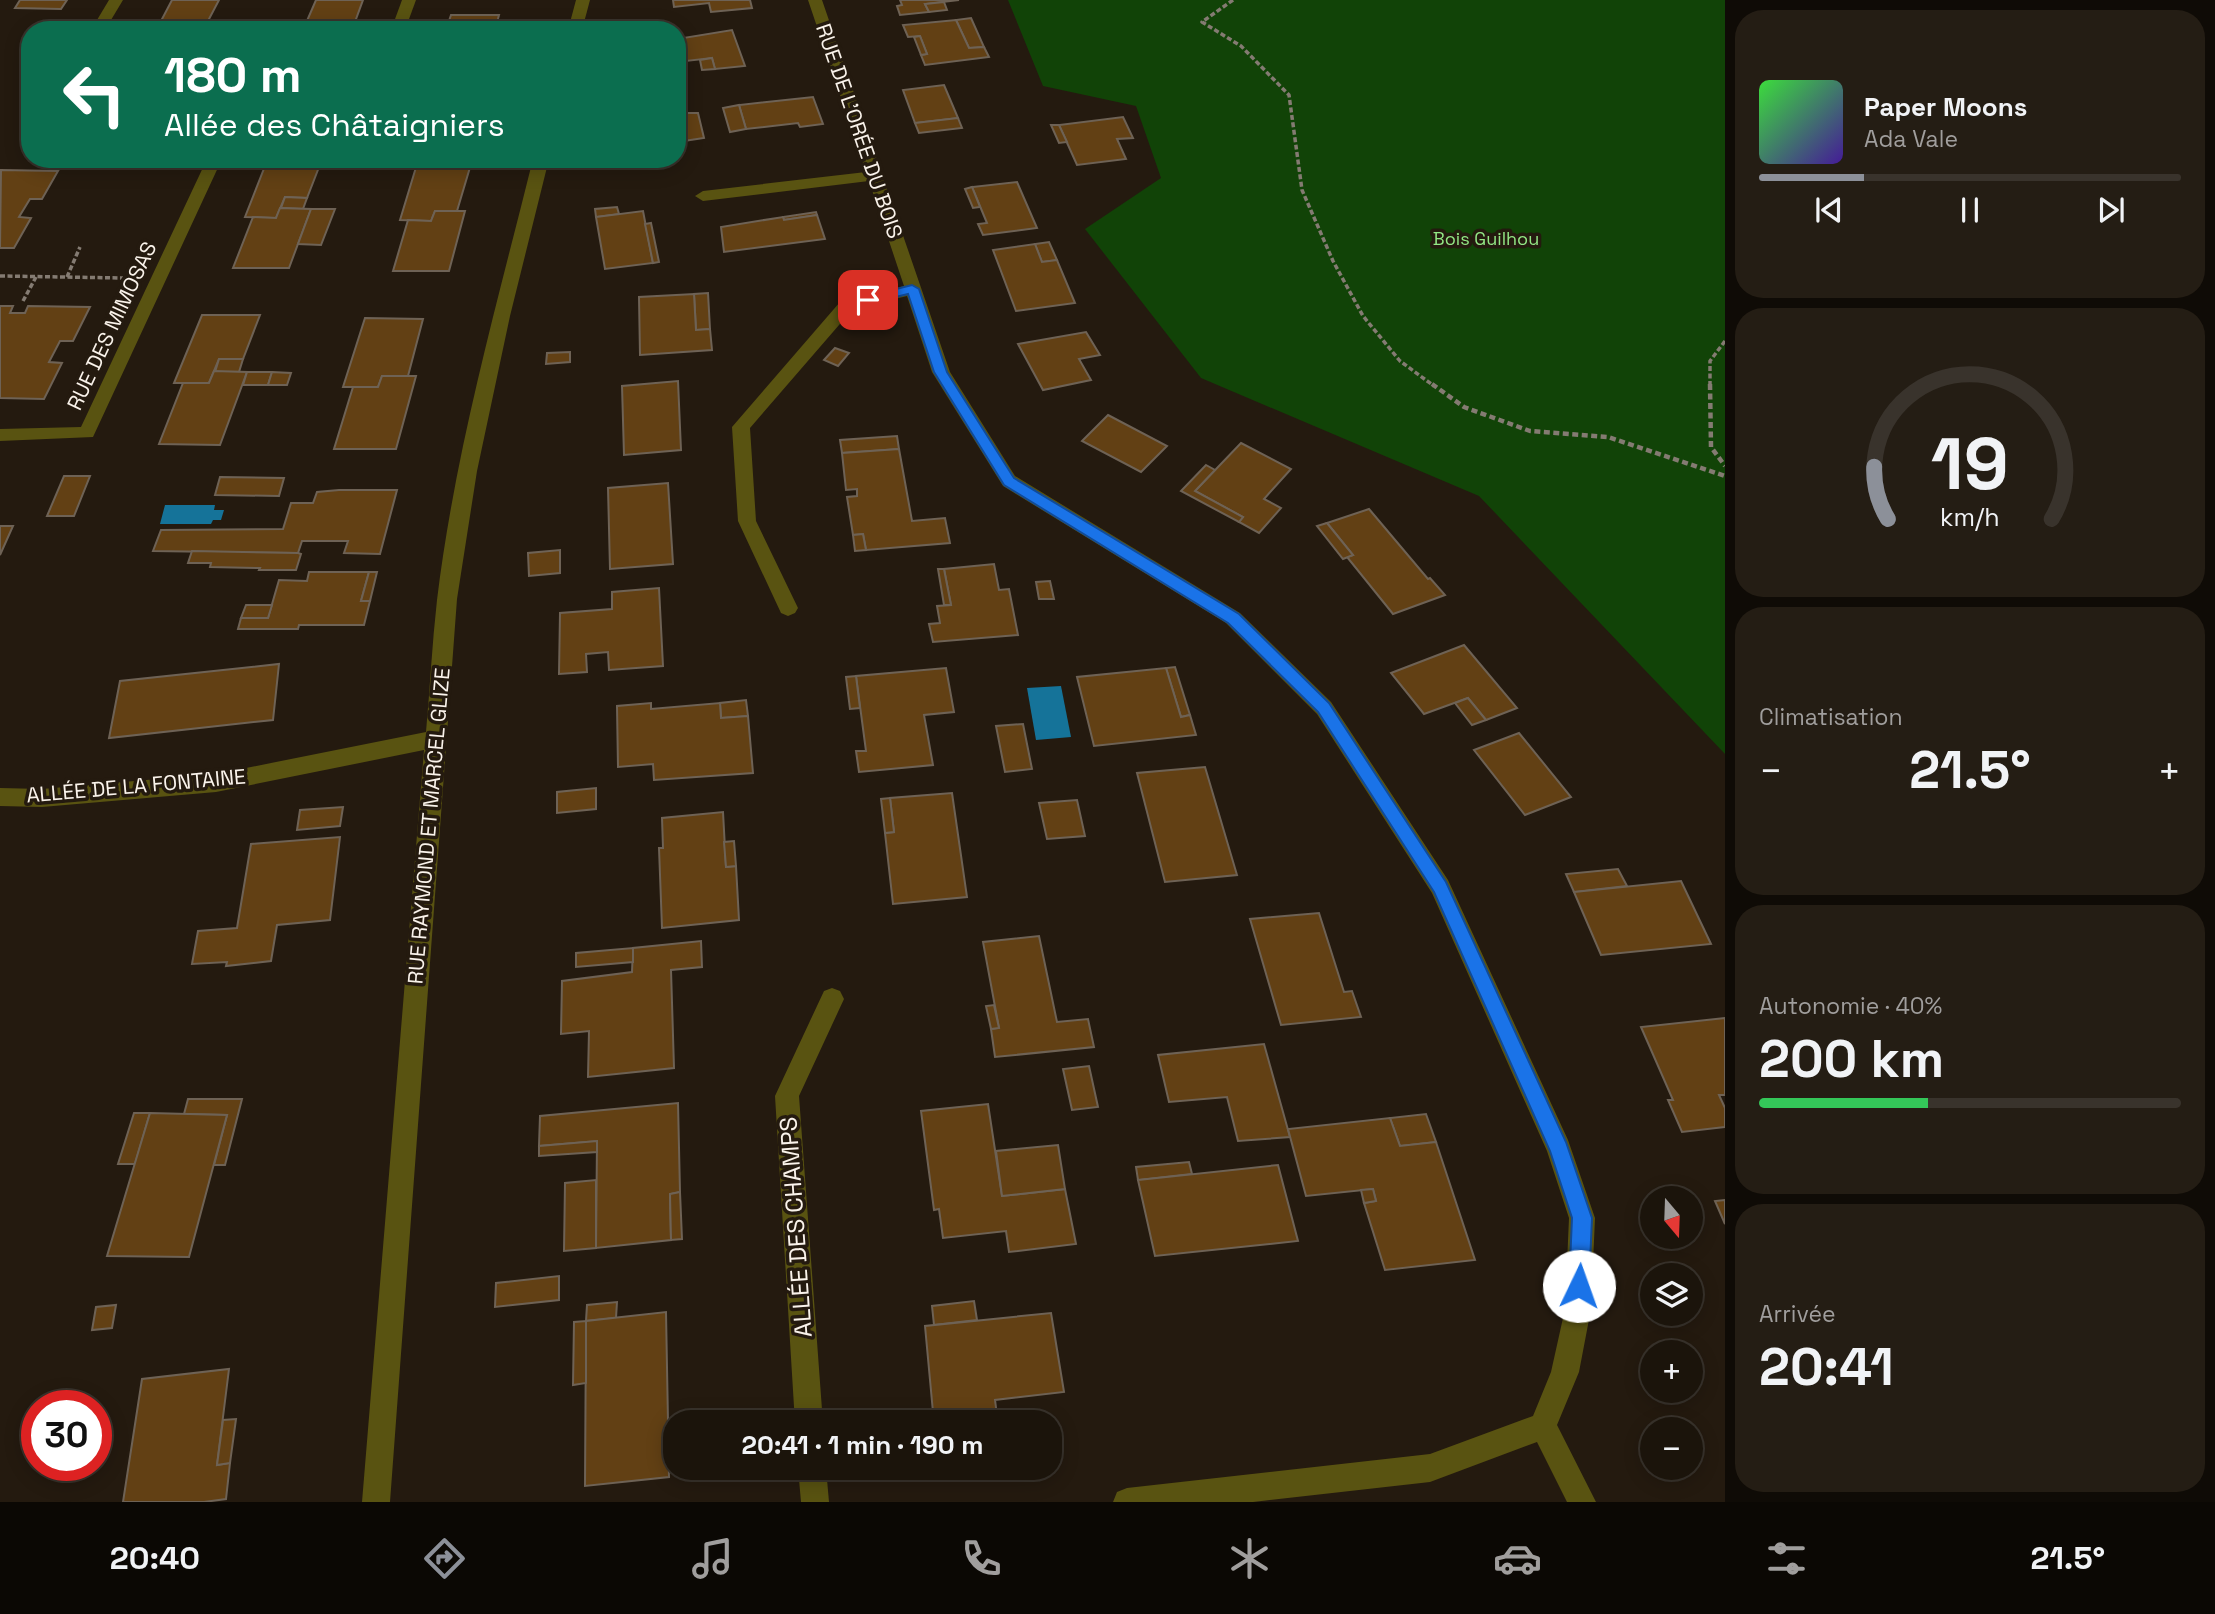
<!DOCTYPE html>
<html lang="fr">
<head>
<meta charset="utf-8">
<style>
	body { margin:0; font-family:"Space Grotesk",sans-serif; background:#241d14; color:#f1f3f6; height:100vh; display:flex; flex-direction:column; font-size:26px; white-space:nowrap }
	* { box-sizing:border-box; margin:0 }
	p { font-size:23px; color:#a09e9d }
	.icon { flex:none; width:38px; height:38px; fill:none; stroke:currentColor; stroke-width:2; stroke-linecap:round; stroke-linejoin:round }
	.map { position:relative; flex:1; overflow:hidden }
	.panel { display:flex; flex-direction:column; gap:10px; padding:10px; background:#0f0b06; width:490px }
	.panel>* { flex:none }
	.guide { position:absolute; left:21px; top:21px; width:665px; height:147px; border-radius:28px; box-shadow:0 4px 18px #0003,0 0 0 2px #39332c; background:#0b6e4f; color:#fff; overflow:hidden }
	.needle { width:46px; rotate:161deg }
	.controls { position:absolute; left:1640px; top:1186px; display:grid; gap:14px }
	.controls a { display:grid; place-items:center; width:63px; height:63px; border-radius:50%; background:#1b140b; box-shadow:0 4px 18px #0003,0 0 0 2px #39332c; font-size:35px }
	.speed { position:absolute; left:21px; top:1390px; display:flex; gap:14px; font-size:35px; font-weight:700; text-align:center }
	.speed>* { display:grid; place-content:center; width:91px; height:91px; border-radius:50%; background:#1b140b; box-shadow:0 4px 18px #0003,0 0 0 2px #39332c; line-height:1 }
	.speed .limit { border:10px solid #d22; background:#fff; color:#111 }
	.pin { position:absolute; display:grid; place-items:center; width:60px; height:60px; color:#fff; margin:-30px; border-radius:14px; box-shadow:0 4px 10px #0006 }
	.me { position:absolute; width:77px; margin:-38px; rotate:3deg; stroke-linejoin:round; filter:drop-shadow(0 0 5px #0008) }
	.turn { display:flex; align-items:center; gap:24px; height:147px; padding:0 28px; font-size:32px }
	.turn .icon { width:91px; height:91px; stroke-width:2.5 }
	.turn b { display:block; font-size:49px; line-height:60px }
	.big { font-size:52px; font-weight:700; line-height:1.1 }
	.panel .card { flex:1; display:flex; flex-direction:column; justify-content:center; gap:10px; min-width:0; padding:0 24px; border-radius:28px; background:#241d14 }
	.panel .dial { align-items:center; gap:0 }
	.dial svg { height:182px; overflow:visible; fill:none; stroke:#39332c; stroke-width:7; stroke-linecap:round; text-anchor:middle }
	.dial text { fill:#f1f3f6; stroke:none }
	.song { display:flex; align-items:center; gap:21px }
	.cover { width:84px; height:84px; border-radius:10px; background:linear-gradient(135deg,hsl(120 70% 55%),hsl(260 70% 35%)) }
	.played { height:7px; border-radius:4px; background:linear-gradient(90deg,#8c9099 25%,#39332c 25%) }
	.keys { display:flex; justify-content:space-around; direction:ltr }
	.heat { display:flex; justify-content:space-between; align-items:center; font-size:38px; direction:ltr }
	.charge { height:10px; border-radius:5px; background:linear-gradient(90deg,#34c759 40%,#39332c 0) }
	.trip { position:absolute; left:663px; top:1410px; width:399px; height:70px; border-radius:28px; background:#1b140b; box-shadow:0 4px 18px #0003,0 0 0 2px #39332c; font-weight:700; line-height:70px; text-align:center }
	.tab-bar { display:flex; height:112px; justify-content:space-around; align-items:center; background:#0b0804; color:#a09e9d }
	.tab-bar .icon { width:49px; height:49px }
	.tab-bar .on { color:#8c9099 }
	.tab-bar b { font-size:32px; color:#f1f3f6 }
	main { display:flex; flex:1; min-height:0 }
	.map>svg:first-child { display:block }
	.green { fill:#114307 }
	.water { fill:#157399 }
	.building { fill:#624014; stroke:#6e6255; stroke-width:2 }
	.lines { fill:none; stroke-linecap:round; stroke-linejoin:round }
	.path-far1 { stroke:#847b72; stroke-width:3.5; stroke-dasharray:5 2.5; stroke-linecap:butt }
	.path { stroke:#847b72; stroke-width:4.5; stroke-dasharray:6 3.5; stroke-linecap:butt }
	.minor { fill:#595311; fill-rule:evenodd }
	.route { fill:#1a73e8; stroke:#114b97; stroke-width:2 }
	.labels { text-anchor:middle; stroke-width:7; stroke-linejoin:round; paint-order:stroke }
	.far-park-label { font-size:18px; fill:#93e785; stroke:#241a0f }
	.street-label { font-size:21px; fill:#faf3eb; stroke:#241a0f }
	.near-street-label { font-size:24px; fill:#faf3eb; stroke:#241a0f }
</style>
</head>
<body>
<main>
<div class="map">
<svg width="1725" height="1502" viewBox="0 0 1725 1502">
	<rect width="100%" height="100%" fill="#241a0f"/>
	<!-- green -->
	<path class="green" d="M1008,0h717v754l-246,-258 -278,-118 -116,-149 76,-51 -25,-72 -93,-20z"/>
	<!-- water -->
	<g class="water">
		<path d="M165,505h50l-1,5h10l-3,10h-8l-2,4h-51z"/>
		<path d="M1061,686l10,51 -35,3 -9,-52z"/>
	</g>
	<!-- building -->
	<g class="building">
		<path d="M20,0h47l-6,9 -46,-1z"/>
		<path d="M172,0h47l-11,21h-47z"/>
		<path d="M316,0h47l-11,30h-49z"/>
		<path d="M673,0h77l2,8 -41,4 -2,-9 -35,4z"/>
		<path d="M900,0h59l-34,4 4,8 -29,3 -3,-9 5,-1z"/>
		<path d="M944,2l3,8 -18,2 -4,-8z"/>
		<path d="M451,15h48l-4,15h-49z"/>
		<path d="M971,18l13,29 -15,1 -13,-28z"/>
		<path d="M956,20l13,28 15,-1 5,10 -64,8 -4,-10 6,-1 -7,-18 -12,1 -5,-12z"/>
		<path d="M732,30l13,36 -30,3 -3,-11 -35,4v-23z"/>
		<path d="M920,36l7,18 -6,1 -7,-18z"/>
		<path d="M712,58l3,11 -13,1 -2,-10z"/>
		<path d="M944,85l14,33 -43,5 -12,-33z"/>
		<path d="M813,97l10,27 -23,3 -2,-4 -52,6 -7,-24z"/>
		<path d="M739,105l7,24 -16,3 -7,-24z"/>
		<path d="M677,113h21l6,25 -27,4z"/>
		<path d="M1123,117l10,21 -16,1 9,20 -49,6 -18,-40z"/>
		<path d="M958,118l4,10 -43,5 -4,-10z"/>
		<path d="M1051,125h8l8,17 -8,1z"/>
		<path d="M267,161l54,1 -14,36 -22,-1 -9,21 -31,-1z"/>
		<path d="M417,164h54l-14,47h-22l-4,10 -31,-1z"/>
		<path d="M1,170l57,1 -16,28h-12l-11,18 12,1 -17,30h-14z"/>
		<path d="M1017,182l20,46 -54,7 -5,-11 9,-1 -15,-36z"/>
		<path d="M972,187l8,20 -7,1 -8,-19z"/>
		<path d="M285,197l22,1 -4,11 -22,-1z"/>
		<path d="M617,207l2,7 -23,3 -1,-8z"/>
		<path d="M280,208l31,1 -22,59h-56l20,-51 23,1z"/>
		<path d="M311,209h24l-14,36 -23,-1z"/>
		<path d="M435,211h30l-16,60h-56l15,-51 23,1z"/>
		<path d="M643,211l10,52 -48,6 -9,-52z"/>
		<path d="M816,212l1,3 -33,5 -1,-3z"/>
		<path d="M817,215l8,24 -101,13 -3,-25 62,-10 1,3z"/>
		<path d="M651,223l8,39 -6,1 -8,-39z"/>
		<path d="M1049,242l8,18 -15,2 -7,-18z"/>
		<path d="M1035,244l7,18 15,-2 18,43 -59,8 -23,-61z"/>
		<path d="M708,293l2,36 -14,1 -2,-36z"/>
		<path d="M694,294l2,36 14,-1 2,21 -72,5 -1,-58z"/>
		<path d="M0,306h13l-3,7h15l3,-7 62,1 -17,34h-13l-11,21 13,1 -18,36 -44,-1z"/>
		<path d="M202,315h58l-17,44h-24l-10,24h-35z"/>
		<path d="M365,318l58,1 -15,57h-26l-4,11h-35z"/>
		<path d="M1086,332l14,23 -21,4 12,21 -48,10 -25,-46z"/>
		<path d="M835,348l14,5 -11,13 -14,-6z"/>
		<path d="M570,352v10l-24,2 1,-11z"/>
		<path d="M219,359h24l-4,13h-24z"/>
		<path d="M214,371l33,1 -27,73 -61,-1 24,-61h26z"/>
		<path d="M247,372h25l-4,13h-25z"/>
		<path d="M272,372l19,1 -4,12h-19z"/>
		<path d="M382,376h34l-20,73h-62l19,-62h25z"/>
		<path d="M678,381l3,69 -57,5 -2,-69z"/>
		<path d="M1108,415l59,31 -26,26 -59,-31z"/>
		<path d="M897,436l2,13 -57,4 -2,-13z"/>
		<path d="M1241,443l50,26 -27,30 17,9 -22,25 -20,-11 4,-5 -48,-26z"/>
		<path d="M899,449l13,72 33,-3 5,25 -84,7 -3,-16 -10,1 -6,-38 10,-1v-7l-11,1 -4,-37z"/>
		<path d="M1206,465l9,5 -20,21 48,26 -4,5 -58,-31z"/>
		<path d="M64,476h26l-16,40h-27z"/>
		<path d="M220,477l64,1 -5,18 -64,-1z"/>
		<path d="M668,483l5,81 -63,5 -2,-81z"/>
		<path d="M339,490h58l-17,64 -36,-1 4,-12h-46l-4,12 -145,-2 8,-21 122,-1 8,-26h22l4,-11z"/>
		<path d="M1369,509l59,70 2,-1 15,17 -52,19 -46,-57 6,-2 -26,-32z"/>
		<path d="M1327,523l26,32 -10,4 -26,-33z"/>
		<path d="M0,526h13l-13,29z"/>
		<path d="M863,534l3,16 -11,1 -2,-16z"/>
		<path d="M560,550v23l-31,3 -1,-23z"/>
		<path d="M192,551l106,2 3,1 -5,16h-37l1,-2 -50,-1 1,-4h-23z"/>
		<path d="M994,564l5,26 10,-1 9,46 -85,7 -4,-18 11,-1 -3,-17 14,-1 -7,-36z"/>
		<path d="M938,569h6l7,36h-7z"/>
		<path d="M309,572h60l-8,29h9l-6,24h-65l-1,4h-60l3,-11h27l11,-38 28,1z"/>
		<path d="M369,572h8l-7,29h-9z"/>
		<path d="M1050,581l4,18h-15l-3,-17z"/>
		<path d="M659,588l4,78 -54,4 -1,-18 -22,2 1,18 -28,2 1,-61 52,-4v-17z"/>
		<path d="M246,605h26l-4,13h-27z"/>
		<path d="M1464,645l53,63 -31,12 -18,-22 -44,16 -33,-41z"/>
		<path d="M279,664l-6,56 -164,18 11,-57z"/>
		<path d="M1175,667l15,48 -9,2 -15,-49z"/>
		<path d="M946,668l8,44 -30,3 9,50 -74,7 -3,-21h10l-10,-75z"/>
		<path d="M1166,668l15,49 9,-2 6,20 -102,11 -17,-69z"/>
		<path d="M856,676l4,32 -10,1 -4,-32z"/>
		<path d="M1468,698l18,22 -14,5 -17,-22z"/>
		<path d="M746,700l2,16 -27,2 -1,-15z"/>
		<path d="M651,703v6l69,-6 1,15 27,-2 5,57 -99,7 -1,-16 -35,3 -1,-61z"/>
		<path d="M1023,724l9,45 -27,3 -9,-46z"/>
		<path d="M1519,733l52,64 -46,18 -51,-65z"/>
		<path d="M1205,767l32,108 -72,7 -28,-109z"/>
		<path d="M596,788v21l-39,4v-21z"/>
		<path d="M952,793l15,104 -74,7 -8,-71 9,-1 -4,-34z"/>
		<path d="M890,798l4,34 -9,1 -4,-34z"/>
		<path d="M1077,800l8,36 -38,3 -8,-36z"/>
		<path d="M343,807l-3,19 -43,4 3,-20z"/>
		<path d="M723,812l3,55 10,-1 3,54 -77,8 -3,-80h4l-1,-30z"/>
		<path d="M340,837l-10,83 -53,5 -6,36 -45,5 1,-4 -35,2 6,-33 39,-3 14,-84z"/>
		<path d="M734,841l2,25 -10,1 -2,-25z"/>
		<path d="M1618,869l9,17 -53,6 -8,-18z"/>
		<path d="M1681,881l30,63 -110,11 -27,-63z"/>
		<path d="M1319,913l25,79 8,-1 9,26 -80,8 -31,-106z"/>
		<path d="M1039,936l18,86 31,-3 6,28 -99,10 -4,-28 8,-1 -16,-86z"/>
		<path d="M701,941l1,26 -31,3 3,98 -86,9 1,-46 -28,3 1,-53 70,-9 1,-24z"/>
		<path d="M633,948v14l-57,5v-14z"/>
		<path d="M994,1005l5,23 -8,1 -5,-23z"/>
		<path d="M1725,1018v77h-6l6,13v19l-43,5 -14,-32h5l-32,-73z"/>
		<path d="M1264,1044l26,93 -52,4 -11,-44 -58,5 -11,-47z"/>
		<path d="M1089,1066l9,41 -26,3 -9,-41z"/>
		<path d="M188,1099h54l-17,66h-11l13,-50 -43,-1z"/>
		<path d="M678,1103l2,89 -10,2 1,46 -75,8 1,-107 -58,5 1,-30z"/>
		<path d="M988,1104l14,92 63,-7 11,55 -67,8 -3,-21 -63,7 -4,-29 -5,1 -13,-99z"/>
		<path d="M134,1113h16l-15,51h-17z"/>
		<path d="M150,1113l77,2 -38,142 -82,-1z"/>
		<path d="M1426,1114l10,28 -36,4 -10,-28z"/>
		<path d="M1390,1118l10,28 36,-4 39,118 -90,10 -21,-67 12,-2 -3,-12 -67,7 -18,-67z"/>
		<path d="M597,1141v11l-58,4v-10z"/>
		<path d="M1058,1145l7,44 -63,7 -6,-45z"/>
		<path d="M1189,1162l3,12 -54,6 -2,-13z"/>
		<path d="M1278,1165l20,76 -143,15 -17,-76z"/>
		<path d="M596,1180v68l-32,3 1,-68z"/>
		<path d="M1373,1189l3,12 -12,2 -3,-13z"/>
		<path d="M680,1192l2,47 -11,1 -1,-46z"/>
		<path d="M1725,1200v24l-10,-23z"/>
		<path d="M559,1276v24l-64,7 1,-24z"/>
		<path d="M974,1301l3,19 -43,5 -2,-19z"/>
		<path d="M617,1302l-1,16 -30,3 1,-16z"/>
		<path d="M116,1305l-4,23 -20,2 4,-23z"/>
		<path d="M666,1312l3,165 -84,9 1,-165z"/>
		<path d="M1051,1313l13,79 -69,8 3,23h-64l-9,-97z"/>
		<path d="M586,1321v62l-13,2 1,-63z"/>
		<path d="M229,1369l-12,96 13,-2 -4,36 -22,3h-81l19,-123z"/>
		<path d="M236,1419l-6,44 -13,2 6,-45z"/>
	</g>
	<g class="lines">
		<!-- path-far1 -->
		<g class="path-far1">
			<path d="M1233,0l-31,22 39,24 48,49 13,95 31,71 30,55 37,45 34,25"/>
			<path d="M0,276l123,2"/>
			<path d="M67,277l13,-30"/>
			<path d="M23,301l13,-24"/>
			<path d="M1710,386v-25l15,-20"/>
		</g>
		<!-- path -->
		<g class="path">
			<path d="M1432,384l32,23 66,24 78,6 117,39"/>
			<path d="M1710,384l1,63 14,19"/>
		</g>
		<!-- minor -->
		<g class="minor">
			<path d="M109,0h14l-18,30h-14z"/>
			<path d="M402,0h14l-11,30h-14z"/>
			<path d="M576,0h14l-8,30h-14z"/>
			<path d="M808,0h14l128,372 65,104 225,137 91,89 117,178 120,260 27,78 -4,91 -12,63 -22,53 39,77h-29l-30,-60 -107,40 -177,20h-140l4,-10 10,-4 303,-34 103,-38 18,-44 14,-63 4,-91 -22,-67 -115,-258 -115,-179 -91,-91 -223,-137 -71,-114 -25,-76 -55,14 -102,118 6,93 42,87 -3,5 -7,3 -7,-3 -43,-92 -6,-94 108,-125 64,-16 -35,-105 -166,20 -8,-5 8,-5 163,-19z"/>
			<path d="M207,159h15l-129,278 -93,4v-12l81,-2z"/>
			<path d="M533,159h16l-39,157 -33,155 -20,128 -67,903h-28l62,-752 -208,42 -174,15 -42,-1v-18l42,1 174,-15 210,-42c4,-44 6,-88 11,-132 18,-149 60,-296 96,-441z"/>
			<path d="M832,988l8,3 4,8 -45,97 24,327h-28l-20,-327 49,-105z"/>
			<path d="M798,1468h28l3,34h-28z"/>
		</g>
	</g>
	<!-- route -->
	<path class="route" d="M912,285l7,4 28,83 67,106 225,136 90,89 117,179 120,260 26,76 -3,68 -3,7 -7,3 -7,-3 -3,-7 3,-68 -22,-67 -116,-259 -116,-180 -90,-89 -224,-138 -70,-113 -26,-78 -40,10 -6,-4 2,-3z"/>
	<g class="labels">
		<!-- far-park labels -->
		<g class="far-park-label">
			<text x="1486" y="245">Bois Guilhou</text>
		</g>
		<!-- street labels -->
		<g class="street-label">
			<text transform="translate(859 131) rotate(71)" y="7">RUE DE L'ORÉE DU BOIS</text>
			<text transform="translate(112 326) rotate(-65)" y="7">RUE DES MIMOSAS</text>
			<text transform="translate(136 786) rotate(-5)" y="7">ALLÉE DE LA FONTAINE</text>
			<text transform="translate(429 826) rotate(-85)" y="7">RUE RAYMOND ET MARCEL GLIZE</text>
		</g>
		<!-- near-street labels -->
		<g class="near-street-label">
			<text transform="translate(796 1227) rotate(-94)" y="8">ALLÉE DES CHAMPS</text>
		</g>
	</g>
</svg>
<div class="controls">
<a><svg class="needle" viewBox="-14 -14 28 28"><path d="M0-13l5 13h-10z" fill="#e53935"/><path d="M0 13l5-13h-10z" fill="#a09e9d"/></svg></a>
<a><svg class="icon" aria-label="layers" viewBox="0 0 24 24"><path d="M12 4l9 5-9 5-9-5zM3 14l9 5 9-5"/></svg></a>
<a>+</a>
<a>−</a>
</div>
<div class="speed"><div class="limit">30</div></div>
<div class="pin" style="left:868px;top:300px;background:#d93025"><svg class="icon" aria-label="arrive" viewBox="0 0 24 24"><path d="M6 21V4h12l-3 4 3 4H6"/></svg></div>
<svg class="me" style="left:1579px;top:1286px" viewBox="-20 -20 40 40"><circle r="19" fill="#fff"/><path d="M0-13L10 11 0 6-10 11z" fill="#1a73e8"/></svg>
<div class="trip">20:41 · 1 min · 190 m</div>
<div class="guide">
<div class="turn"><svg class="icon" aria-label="left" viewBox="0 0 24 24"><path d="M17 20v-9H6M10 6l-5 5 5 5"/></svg><div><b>180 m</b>Allée des Châtaigniers</div></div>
</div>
</div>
<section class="panel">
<div class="card">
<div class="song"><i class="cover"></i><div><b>Paper Moons</b><p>Ada Vale</p></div></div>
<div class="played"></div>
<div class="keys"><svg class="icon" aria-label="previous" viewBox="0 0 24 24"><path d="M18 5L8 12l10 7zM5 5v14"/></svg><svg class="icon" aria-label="pause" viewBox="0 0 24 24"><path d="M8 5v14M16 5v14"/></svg><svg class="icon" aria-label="next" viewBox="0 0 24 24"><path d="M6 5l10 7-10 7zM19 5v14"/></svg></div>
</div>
<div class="card dial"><svg viewBox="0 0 100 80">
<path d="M14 69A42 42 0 1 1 86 69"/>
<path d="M14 69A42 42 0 0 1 8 46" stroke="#8c9099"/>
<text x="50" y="56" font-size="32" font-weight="700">19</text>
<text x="50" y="72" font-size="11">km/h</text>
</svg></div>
<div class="card"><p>Climatisation</p>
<div class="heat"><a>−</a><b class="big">21.5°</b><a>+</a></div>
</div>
<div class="card"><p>Autonomie · 40%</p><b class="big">200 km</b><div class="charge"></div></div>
<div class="card"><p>Arrivée</p><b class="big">20:41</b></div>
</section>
</main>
<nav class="tab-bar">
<b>20:40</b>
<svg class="icon on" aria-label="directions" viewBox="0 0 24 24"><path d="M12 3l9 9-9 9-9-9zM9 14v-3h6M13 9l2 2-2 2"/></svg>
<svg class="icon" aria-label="music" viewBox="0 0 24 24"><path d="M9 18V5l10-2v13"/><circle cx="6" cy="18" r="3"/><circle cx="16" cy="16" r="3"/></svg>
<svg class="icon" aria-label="phone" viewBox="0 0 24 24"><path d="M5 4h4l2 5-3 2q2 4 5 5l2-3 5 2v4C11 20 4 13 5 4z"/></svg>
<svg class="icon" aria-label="climate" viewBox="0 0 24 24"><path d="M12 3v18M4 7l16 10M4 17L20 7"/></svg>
<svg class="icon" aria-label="car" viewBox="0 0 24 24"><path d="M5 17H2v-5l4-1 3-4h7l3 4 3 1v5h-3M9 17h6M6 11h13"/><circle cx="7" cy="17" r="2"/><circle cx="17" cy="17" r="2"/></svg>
<svg class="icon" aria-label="filters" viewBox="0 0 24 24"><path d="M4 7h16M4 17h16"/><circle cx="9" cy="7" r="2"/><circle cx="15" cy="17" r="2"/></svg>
<b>21.5°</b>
</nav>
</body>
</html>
